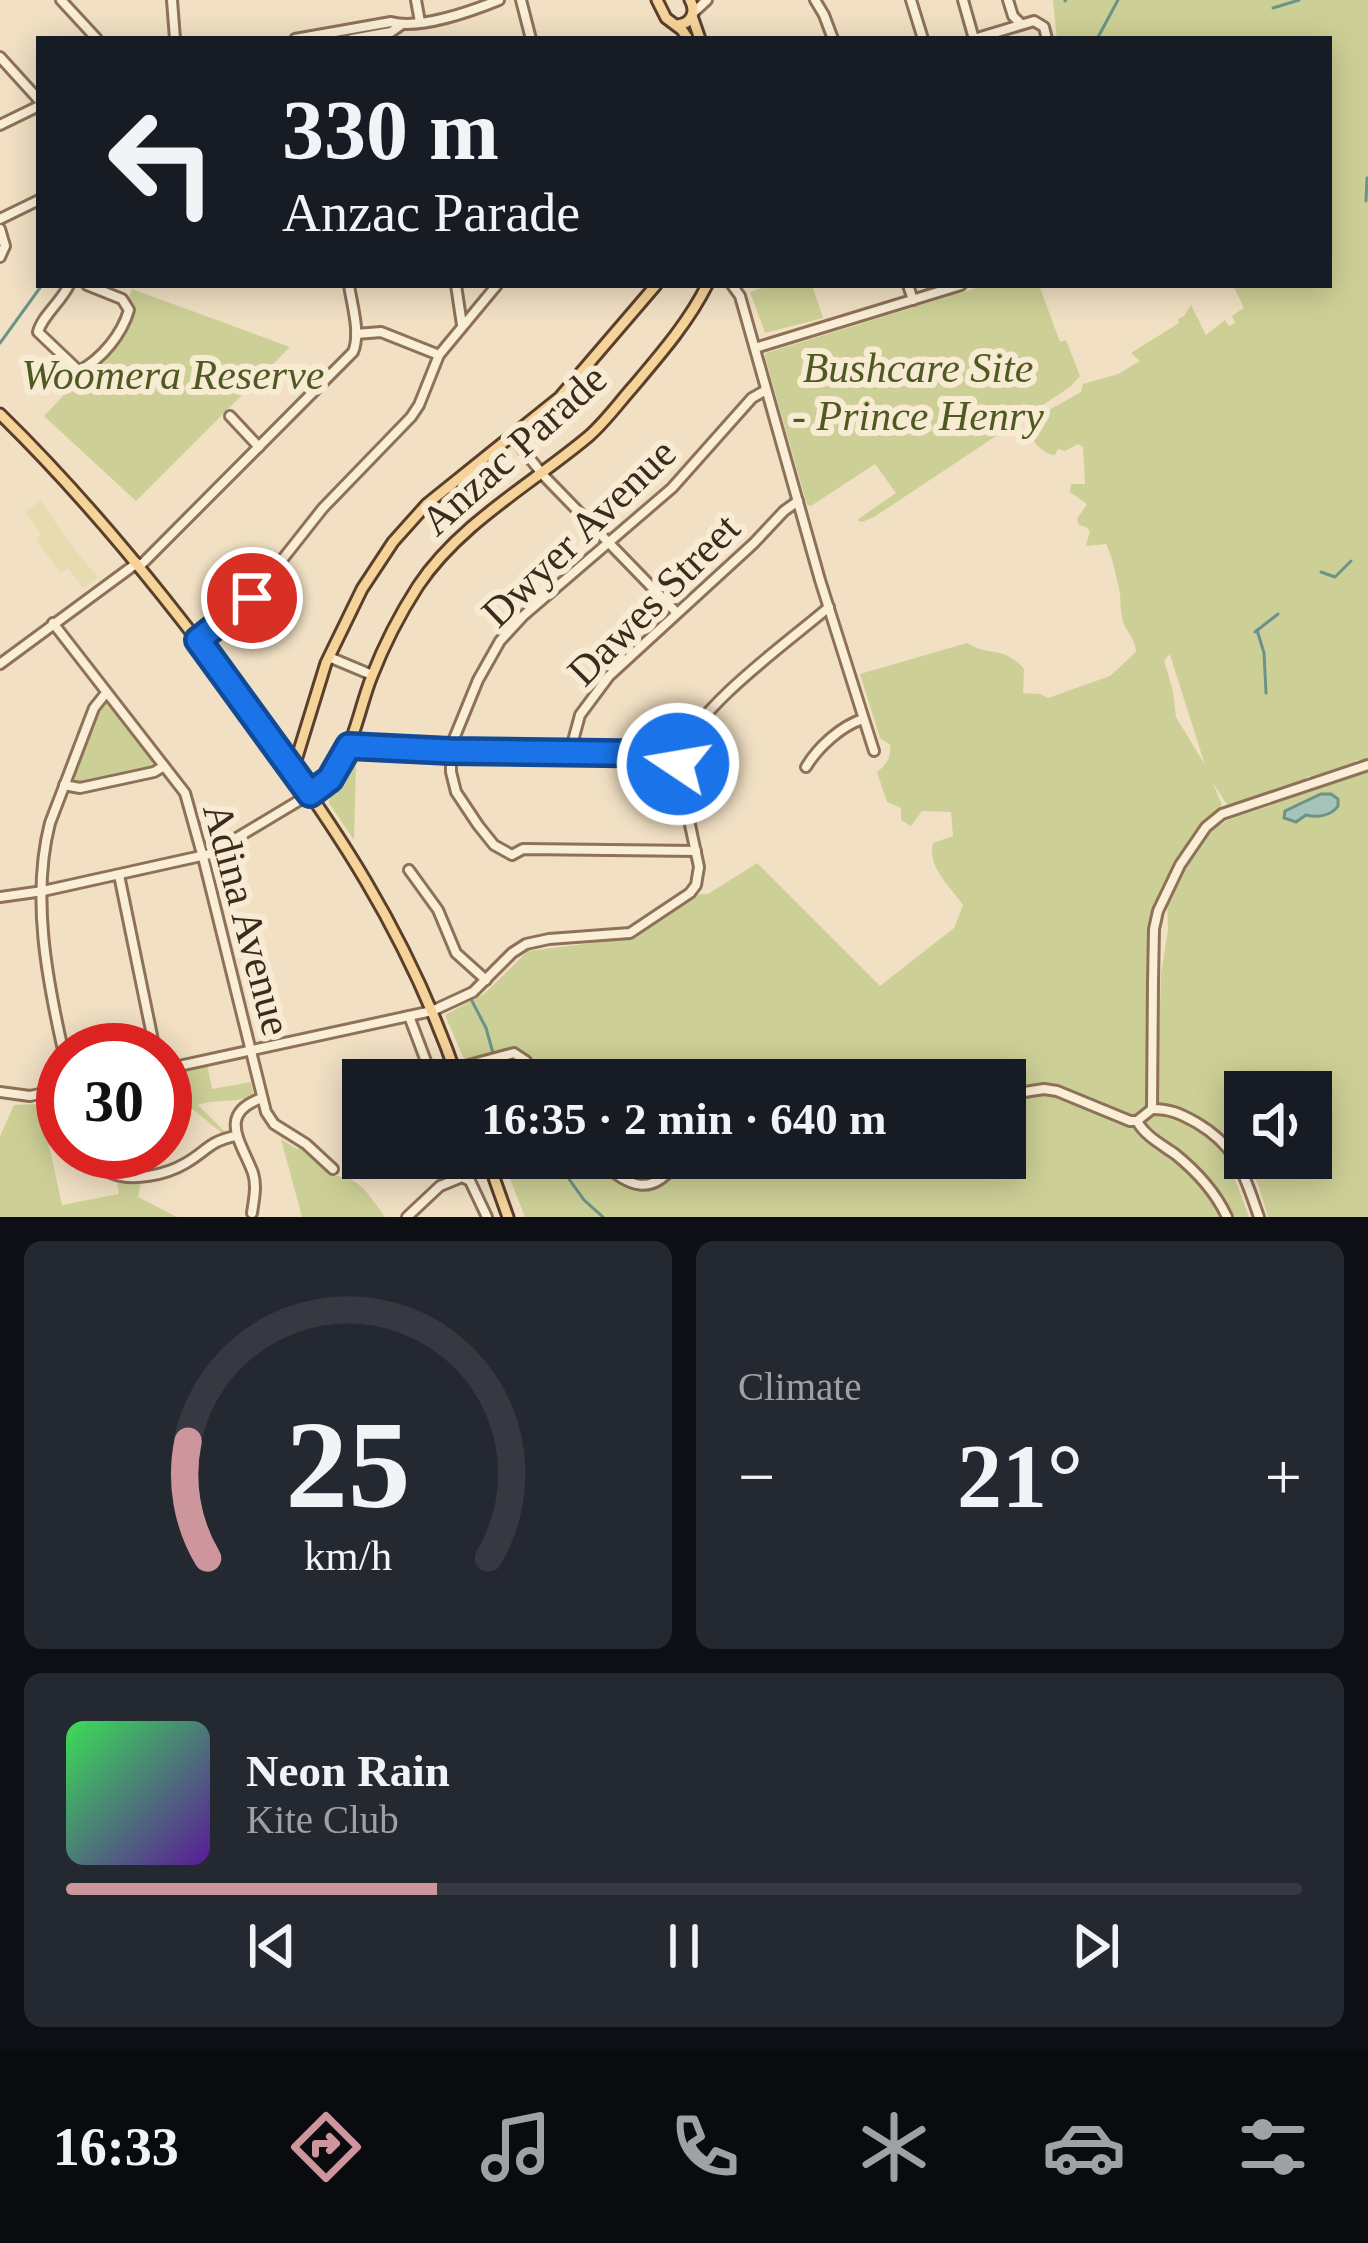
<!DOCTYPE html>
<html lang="en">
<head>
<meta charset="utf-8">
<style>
	body { margin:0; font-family:Georgia,serif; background:#242831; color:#f1f3f6; height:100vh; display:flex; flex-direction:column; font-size:45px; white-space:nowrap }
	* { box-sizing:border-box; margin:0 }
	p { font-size:39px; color:#9ea1a6 }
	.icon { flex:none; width:66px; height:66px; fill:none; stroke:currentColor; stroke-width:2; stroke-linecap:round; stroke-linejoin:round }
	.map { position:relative; height:1217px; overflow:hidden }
	.side { display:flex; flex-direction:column; gap:24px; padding:24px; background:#0d0f14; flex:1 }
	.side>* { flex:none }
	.top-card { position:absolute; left:36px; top:36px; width:1296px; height:252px; border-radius:0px; box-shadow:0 6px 30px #0003; background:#171b24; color:#f1f3f6; overflow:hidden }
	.fabs { position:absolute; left:1224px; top:1071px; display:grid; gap:24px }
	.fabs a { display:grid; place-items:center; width:108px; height:108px; border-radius:0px; background:#171b24; box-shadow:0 6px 30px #0003; font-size:60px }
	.speed { position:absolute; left:36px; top:1023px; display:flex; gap:24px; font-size:60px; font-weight:700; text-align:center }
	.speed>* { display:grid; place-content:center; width:156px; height:156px; border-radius:50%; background:#171b24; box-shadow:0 6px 30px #0003; line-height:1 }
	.speed .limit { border:18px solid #d22; background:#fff; color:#111 }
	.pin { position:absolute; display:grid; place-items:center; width:102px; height:102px; color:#fff; margin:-51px; border:6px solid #fff; border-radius:50%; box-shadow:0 3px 12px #0007 }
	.me { position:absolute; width:132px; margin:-66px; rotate:282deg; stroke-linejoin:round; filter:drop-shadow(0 0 9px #0008) }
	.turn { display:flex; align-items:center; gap:42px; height:252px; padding:0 48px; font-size:54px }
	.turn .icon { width:156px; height:156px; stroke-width:2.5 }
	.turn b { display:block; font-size:84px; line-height:102px }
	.big { font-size:90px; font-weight:600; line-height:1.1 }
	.side .card { flex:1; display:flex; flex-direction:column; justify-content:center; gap:18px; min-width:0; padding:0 42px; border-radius:18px; background:#242831 }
	.side .dial { align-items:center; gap:0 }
	.dial svg { height:312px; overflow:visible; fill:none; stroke:#363941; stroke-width:7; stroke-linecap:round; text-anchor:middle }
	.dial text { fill:#f1f3f6; stroke:none }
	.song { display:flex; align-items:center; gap:36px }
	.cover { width:144px; height:144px; border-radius:18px; background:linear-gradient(135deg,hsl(130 70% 55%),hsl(270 70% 35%)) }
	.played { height:12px; border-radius:6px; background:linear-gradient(90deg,#cd969c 30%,#363941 30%) }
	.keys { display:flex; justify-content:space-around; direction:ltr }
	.heat { display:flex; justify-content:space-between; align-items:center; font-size:66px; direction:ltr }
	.side .tiles { flex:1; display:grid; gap:24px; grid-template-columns:1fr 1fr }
	.card:last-child { grid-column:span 2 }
	.trip { position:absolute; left:342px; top:1059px; width:684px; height:120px; border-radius:0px; background:#171b24; box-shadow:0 6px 30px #0003; font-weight:600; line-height:120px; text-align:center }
	.dock { display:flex; height:192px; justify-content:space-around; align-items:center; background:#090b0e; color:#9ea1a6 }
	.dock .icon { width:84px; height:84px }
	.dock .selected { color:#cd969c }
	.dock b { font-size:54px; color:#f1f3f6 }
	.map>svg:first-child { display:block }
	.farmland { fill:#e7dbb0 }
	.green { fill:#cdd096; fill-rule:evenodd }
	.water { fill:#a6c4b9; stroke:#6b9387; stroke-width:3 }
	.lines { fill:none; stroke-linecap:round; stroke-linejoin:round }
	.stream { stroke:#6b9387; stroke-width:3 }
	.minor-casing { stroke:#8d7158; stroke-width:14 }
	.major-casing { stroke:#5a3f2d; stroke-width:15 }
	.minor { stroke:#fbeed7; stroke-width:8 }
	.major { stroke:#f6d399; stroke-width:9 }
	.route-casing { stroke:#114b97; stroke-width:30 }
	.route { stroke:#1a73e8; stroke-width:21 }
	.labels { text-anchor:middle; stroke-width:12; stroke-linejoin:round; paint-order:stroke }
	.park-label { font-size:42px; font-style:italic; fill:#4f5a23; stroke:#f8ebd3 }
	.street-label { font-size:42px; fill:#3c2a1d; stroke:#f8ebd3 }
</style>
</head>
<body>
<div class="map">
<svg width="1368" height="1217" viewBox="0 0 1368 1217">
	<rect width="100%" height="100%" fill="#f1e0c3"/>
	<!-- farmland -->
	<path class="farmland" d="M41,500l23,36 34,42 -15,10 -15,-20 -8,5 -24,-34 5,-5 -16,-22z"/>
	<!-- green -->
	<g class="green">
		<path d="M1053,0h315v762l-12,-2 -8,10 -40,11 2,-5h-2l-6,9 -68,23 -8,-5 -13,-20 9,22c-27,27 -61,76 -71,112v175l-1,13 -14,12h-8l-73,-31 -50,5v-11h-462c-32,-48 -34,-25 -79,-21l-19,-44 39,-21 44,-43 105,-13 67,-44h8l49,-31 123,123 74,-58 9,-23c-14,-19 -36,-39 -30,-62l20,-7 -2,-24 -29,-1 -11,15 -10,-6v-12l-14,-6 -10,-30c10,-8 14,-14 13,-27l-10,-7 -20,-64 107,-31c21,14 37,2 57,26l-1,24 17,1 8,4 62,-22 26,-24c-1,-14 -7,-16 -12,-28 -5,-13 -2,-28 -6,-40 -3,-13 -6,-28 -12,-40l-20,2 4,-15 -4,-4 -7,-2 -2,-6 10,-15 -17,-12 1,-8h14l-2,-37 -5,-3 -13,7 -7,-2 -3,6c-12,-1 -21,-12 -27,-22l19,-15 2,-8 32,-18 2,-8 35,-10 22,-13 -9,-8 48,-30 -1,-4 6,-3 7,-11 15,30 19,-15 4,6 6,-3 -3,-7 12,-8 -11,-23h96v-246h-272zM1169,655h1l35,110 -29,-48 -3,-26 -9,-31z"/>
		<path d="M771,285h41l11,33 -58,15 -15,-41z"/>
		<path d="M986,285h53l21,57 6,-2 14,36 -10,11 -196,130 -12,5 -5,-2 39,-27 -21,-29 -64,42 -4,-1 -42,-148 1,-4z"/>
		<path d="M132,289l158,58 -154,154 -92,-85 76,-80 11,-26 -3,-11z"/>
		<path d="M104,702l6,3 42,54 1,7 -74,16 -7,-5 28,-70z"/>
		<path d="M353,755l1,5h5l-3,4 -2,76 -25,-37 2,-11 18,-28 -5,1z"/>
		<path d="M1368,772v445h-100l-10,-33 -25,-41 -34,-17 33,31 -2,9 19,51h-18c-19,-40 -57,-64 -91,-91v-6l12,-7 17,-2 -12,-7 4,-130 7,-44 -1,-35 41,-62 20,-13zM1245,1092h66v66h-66z"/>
		<path d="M513,1056l5,3 15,21h-63l-4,-9z"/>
		<path d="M207,1065l5,24 39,-7 2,13c-16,9 -37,3 -55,10l27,27 -3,1 -31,-25 -26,19v-53z"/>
		<path d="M1048,1093c68,16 141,62 174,124h-697l-23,-59h93c33,36 57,45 87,0h323v-60z"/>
		<path d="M40,1104l22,101 57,-11 -2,-11 24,-1 -3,15 39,20h-177v-81l14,-31z"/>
		<path d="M281,1139l16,10 4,-3 29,30c29,-2 39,20 55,41h-83z"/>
		<path d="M606,1158h67c-20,33 -44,25 -67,0z"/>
	</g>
	<!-- water -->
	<path class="water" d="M1321,794h10l7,5v7c-7,10 -21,12 -32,9l-10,7 -12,-4 1,-7z"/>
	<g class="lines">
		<!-- stream -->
		<g class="stream">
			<path d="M1065,1l1,-1"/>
			<path d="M1273,8l26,-8"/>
			<path d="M1097,39l21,-39"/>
			<path d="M1366,201l1,-23"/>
			<path d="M0,343l42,-58"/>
			<path d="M1321,572l14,5 16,-16"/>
			<path d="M1257,630l7,23 2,40"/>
			<path d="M1255,632l23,-18"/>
			<path d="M472,1001l14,27 7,25"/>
			<path d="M495,1063l10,17"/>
			<path d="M554,1158l30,42 19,17"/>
		</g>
		<defs>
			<g id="minor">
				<path d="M61,0l36,39"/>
				<path d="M172,0l3,39"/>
				<path d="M416,0l4,22"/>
				<path d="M521,0l10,39"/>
				<path d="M815,0l9,15 9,24"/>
				<path d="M911,0l12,39"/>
				<path d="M963,0l11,39 60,-18 10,6 3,12"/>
				<path d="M1008,0l5,16 8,8"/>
				<path d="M694,12l13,-12"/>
				<path d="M295,39l96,-17c28,8 81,-11 108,-22"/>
				<path d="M352,39l39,-7 10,-7"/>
				<path d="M0,57l39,43"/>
				<path d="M0,125l39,-19"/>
				<path d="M0,219l39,-19"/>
				<path d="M0,229l5,17 -5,11"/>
				<path d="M69,285c-8,17 -27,31 -31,47l41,39c23,-12 43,-37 50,-61l-7,-11 -35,-14"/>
				<path d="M456,285l6,40"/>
				<path d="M732,285l8,11 80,284 54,171"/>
				<path d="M908,285l5,15"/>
				<path d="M356,334l25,-2 58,23"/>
				<path d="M755,348l206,-63"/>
				<path d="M230,416l29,31"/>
				<path d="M512,436l32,40 132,136"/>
				<path d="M140,566l213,-214c8,-19 -1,-46 -4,-67"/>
				<path d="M53,623l132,170 19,68 62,251 8,12 32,20 27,25"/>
				<path d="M198,640l54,-42 71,-90 88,-91 8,-12 20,-50 58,-70"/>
				<path d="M329,657l43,18"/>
				<path d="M0,664l137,-101"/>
				<path d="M349,746l7,2 322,6"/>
				<path d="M570,752l10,-37 29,-39 145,-133 30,-32 14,-10"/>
				<path d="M678,754c28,-54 104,-107 151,-147"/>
				<path d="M806,767c12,-20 35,-41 57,-48"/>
				<path d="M64,785l16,3 74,-16 10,-6"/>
				<path d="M696,851l-173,-2 -11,6 -18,-10 -16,-20 -22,-33 -5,-20v-26l27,-66 22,-39 23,-25 149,-128 80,-90 14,-8"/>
				<path d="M409,870l29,40 18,43 30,27"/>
				<path d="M119,875l36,175"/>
				<path d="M0,897l43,-6 167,-37 100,-60"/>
				<path d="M409,1016l24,64"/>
				<path d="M63,1050c-16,-71 -32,-154 -13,-227l44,-115 12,-15"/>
				<path d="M165,1069l267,-58 41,-19 39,-39 14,-9 23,-5 81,-6 60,-40 6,-8 3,-18 -20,-94 -1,-19"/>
				<path d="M454,1069l60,-16 12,8 12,19"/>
				<path d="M0,1092l30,4 33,-7"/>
				<path d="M1005,1095l39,-6 13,2 73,30h7l15,-12 1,-127 1,-53 4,-18 22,-46 26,-38 16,-13 146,-49"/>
				<path d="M1152,1109c19,0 29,5 45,14 41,24 47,52 62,94"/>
				<path d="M1137,1121c8,15 24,23 38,33 21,17 41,39 52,63"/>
				<path d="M598,1158c29,30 56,41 81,0"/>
				<path d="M111,1173c21,9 55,2 75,-10 21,-12 22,-21 49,-27"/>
				<path d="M252,1213c2,-14 5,-27 1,-40 -11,-30 -37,-59 9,-75"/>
				<path d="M407,1217l33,-31 22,-9 8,4 17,36"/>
			</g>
			<g id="major">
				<path d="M657,0l9,18 16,12 6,9"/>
				<path d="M692,16l8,23"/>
				<path d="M677,25c14,-1 20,-13 13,-25"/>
				<path d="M0,414c90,88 168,185 242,286 92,123 166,233 216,380"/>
				<path d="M293,770l33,-107 36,-74 31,-47 34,-38 133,-107 96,-112"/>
				<path d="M310,794c41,-20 46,-79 62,-118 12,-31 28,-62 46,-90 42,-63 114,-102 171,-150 16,-14 29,-32 43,-48 27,-32 56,-65 75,-103"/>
				<path d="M487,1158l21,59"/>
			</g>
		</defs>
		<!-- minor casing -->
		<use href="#minor" class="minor-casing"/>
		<!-- major casing -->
		<use href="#major" class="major-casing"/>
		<!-- minor -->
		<use href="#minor" class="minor"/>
		<!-- major -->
		<use href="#major" class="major"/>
	</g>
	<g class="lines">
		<defs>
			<path id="route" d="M252,598l-54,42 112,154 20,-15 19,-33 101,5 229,3 -1,10"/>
		</defs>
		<!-- route casing -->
		<use href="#route" class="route-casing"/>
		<!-- route -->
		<use href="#route" class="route"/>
	</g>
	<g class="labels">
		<!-- park labels -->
		<g class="park-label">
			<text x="918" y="382">Bushcare Site<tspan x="918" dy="48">- Prince Henry</tspan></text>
			<text x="173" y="389">Woomera Reserve</text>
		</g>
		<!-- street labels -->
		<g class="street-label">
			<text transform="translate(513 449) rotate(-42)" y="15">Anzac Parade</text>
			<text transform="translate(578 532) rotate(-44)" y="15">Dwyer Avenue</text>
			<text transform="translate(653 599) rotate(-45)" y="15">Dawes Street</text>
			<text transform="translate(248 919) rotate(75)" y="15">Adina Avenue</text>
		</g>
	</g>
</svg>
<div class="fabs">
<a><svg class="icon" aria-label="sound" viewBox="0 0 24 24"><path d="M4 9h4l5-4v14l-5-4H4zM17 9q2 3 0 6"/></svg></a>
</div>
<div class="speed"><div class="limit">30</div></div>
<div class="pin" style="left:252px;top:598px;background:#d93025"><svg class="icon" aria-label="arrive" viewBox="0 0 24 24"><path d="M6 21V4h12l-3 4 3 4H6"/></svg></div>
<svg class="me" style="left:678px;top:764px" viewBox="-20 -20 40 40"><circle r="17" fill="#1a73e8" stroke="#fff" stroke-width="3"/><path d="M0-11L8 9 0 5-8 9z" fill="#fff"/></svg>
<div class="trip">16:35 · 2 min · 640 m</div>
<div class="top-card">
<div class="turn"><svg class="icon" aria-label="left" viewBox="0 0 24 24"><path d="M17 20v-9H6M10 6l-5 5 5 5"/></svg><div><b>330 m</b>Anzac Parade</div></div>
</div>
</div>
<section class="side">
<div class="tiles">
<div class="card dial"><svg viewBox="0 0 100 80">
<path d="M14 69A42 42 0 1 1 86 69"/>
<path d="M14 69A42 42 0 0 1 9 39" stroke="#cd969c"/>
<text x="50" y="56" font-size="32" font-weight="700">25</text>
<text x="50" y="72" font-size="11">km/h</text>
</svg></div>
<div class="card"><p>Climate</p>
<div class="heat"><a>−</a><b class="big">21°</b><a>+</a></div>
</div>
<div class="card">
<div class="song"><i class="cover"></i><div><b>Neon Rain</b><p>Kite Club</p></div></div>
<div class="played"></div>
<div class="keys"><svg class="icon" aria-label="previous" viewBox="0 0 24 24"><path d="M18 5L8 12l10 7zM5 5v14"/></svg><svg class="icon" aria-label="pause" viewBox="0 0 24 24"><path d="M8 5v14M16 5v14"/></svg><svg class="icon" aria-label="next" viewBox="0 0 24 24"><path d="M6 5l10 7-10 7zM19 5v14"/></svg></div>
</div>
</div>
</section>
<nav class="dock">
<b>16:33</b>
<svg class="icon selected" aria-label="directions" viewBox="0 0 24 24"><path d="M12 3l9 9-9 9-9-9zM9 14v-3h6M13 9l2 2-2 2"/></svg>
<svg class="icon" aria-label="music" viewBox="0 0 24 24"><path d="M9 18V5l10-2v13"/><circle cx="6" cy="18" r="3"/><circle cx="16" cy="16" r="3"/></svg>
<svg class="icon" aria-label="phone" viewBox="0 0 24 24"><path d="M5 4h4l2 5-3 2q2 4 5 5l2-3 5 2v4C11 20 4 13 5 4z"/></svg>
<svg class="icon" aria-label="climate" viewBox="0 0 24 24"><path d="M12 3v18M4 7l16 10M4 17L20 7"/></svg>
<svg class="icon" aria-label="car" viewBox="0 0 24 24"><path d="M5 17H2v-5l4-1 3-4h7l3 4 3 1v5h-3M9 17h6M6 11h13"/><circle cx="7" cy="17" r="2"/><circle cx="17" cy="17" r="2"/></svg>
<svg class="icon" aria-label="filters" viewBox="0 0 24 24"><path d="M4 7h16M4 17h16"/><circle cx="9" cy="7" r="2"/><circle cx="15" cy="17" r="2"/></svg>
</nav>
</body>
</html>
